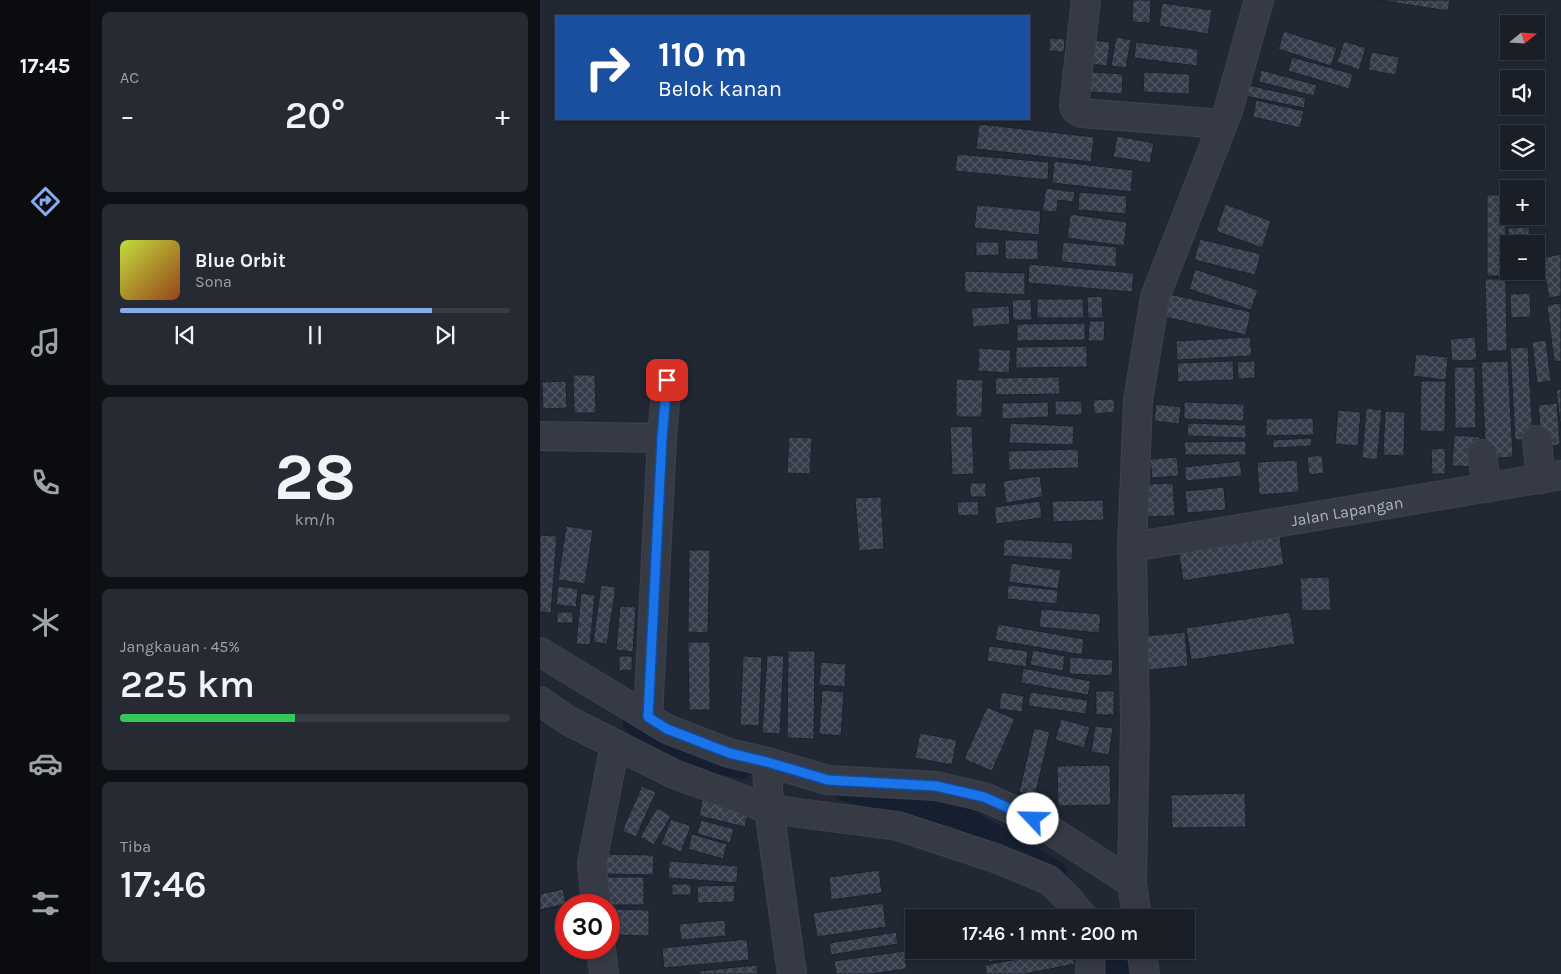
<!DOCTYPE html>
<html lang="id">
<head>
<meta charset="utf-8">
<style>
	body { margin:0; font-family:Karla,sans-serif; background:#262b33; color:#f1f3f6; height:100vh; display:flex; flex-direction:column; font-size:19px; white-space:nowrap }
	* { box-sizing:border-box; margin:0 }
	p { font-size:16px; color:#9fa2a7 }
	.icon { flex:none; width:28px; height:28px; fill:none; stroke:currentColor; stroke-width:2; stroke-linecap:round; stroke-linejoin:round }
	.map { position:relative; flex:1; overflow:hidden }
	.side { display:flex; flex-direction:column; gap:12px; padding:12px; background:#0e1015; width:450px }
	.side>* { flex:none }
	.guide { position:absolute; left:15px; top:15px; width:475px; height:105px; border-radius:0px; box-shadow:0 2px 8px #0003,0 0 0 1px #373c44; background:#1a4fa0; color:#fff; overflow:hidden }
	.needle { width:32px; rotate:72deg }
	.controls { position:absolute; left:960px; top:15px; display:grid; gap:10px }
	.controls a { display:grid; place-items:center; width:45px; height:45px; border-radius:0px; background:#191e27; box-shadow:0 2px 8px #0003,0 0 0 1px #373c44; font-size:25px }
	.speed { position:absolute; left:15px; top:894px; display:flex; gap:10px; font-size:25px; font-weight:700; text-align:center }
	.speed>* { display:grid; place-content:center; width:65px; height:65px; border-radius:50%; background:#191e27; box-shadow:0 2px 8px #0003,0 0 0 1px #373c44; line-height:1 }
	.speed .limit { border:8px solid #d22; background:#fff; color:#111 }
	.pin { position:absolute; display:grid; place-items:center; width:42px; height:42px; color:#fff; margin:-21px; border-radius:10px; box-shadow:0 2px 8px #0006 }
	.me { position:absolute; width:55px; margin:-28px; rotate:294deg; stroke-linejoin:round; filter:drop-shadow(0 0 4px #0008) }
	.turn { display:flex; align-items:center; gap:18px; height:105px; padding:0 20px; font-size:22px }
	.turn .icon { width:65px; height:65px; stroke-width:2.5 }
	.turn b { display:block; font-size:35px; line-height:42px }
	.big { font-size:38px; font-weight:600; line-height:1.1 }
	.side .card { flex:1; display:flex; flex-direction:column; justify-content:center; gap:8px; min-width:0; padding:0 18px; border-radius:8px; background:#262b33 }
	.side .dial { align-items:center; gap:0 }
	.dial b { font-size:65px; line-height:1 }
	.song { display:flex; align-items:center; gap:15px }
	.cover { width:60px; height:60px; border-radius:8px; background:linear-gradient(135deg,hsl(70 70% 55%),hsl(20 70% 35%)) }
	.played { height:5px; border-radius:2px; background:linear-gradient(90deg,#89aaec 80%,#373c44 80%) }
	.keys { display:flex; justify-content:space-around; direction:ltr }
	.heat { display:flex; justify-content:space-between; align-items:center; font-size:28px; direction:ltr }
	.charge { height:8px; border-radius:4px; background:linear-gradient(90deg,#34c759 45%,#373c44 0) }
	.trip { position:absolute; left:365px; top:909px; width:290px; height:50px; border-radius:0px; background:#191e27; box-shadow:0 2px 8px #0003,0 0 0 1px #373c44; font-weight:600; line-height:50px; text-align:center }
	main { display:flex; flex:1; min-height:0 }
	.tabs { display:flex; flex-direction:column; width:90px; justify-content:space-around; align-items:center; background:#0a0c10; color:#9fa2a7 }
	.tabs .icon { width:35px; height:35px }
	.tabs .current { color:#89aaec }
	.tabs b { font-size:22px; color:#f1f3f6 }
	.map>svg:first-child { display:block }
	.lines { fill:none; stroke-linecap:round; stroke-linejoin:round }
	.canal { stroke:#161f30; stroke-width:25 }
	.building { fill:url(#building-cross-hatch); stroke:#1c212b }
	.minor-casing { stroke:#3e434e; stroke-width:30 }
	.minor { stroke:#353a45; stroke-width:28 }
	.route-casing { stroke:#114b97; stroke-width:12 }
	.route { stroke:#1a73e8; stroke-width:9 }
	.labels { text-anchor:middle; stroke-width:5; stroke-linejoin:round; paint-order:stroke }
	.street-label { font-size:16px; fill:#afb5c1; stroke:#1a1f29 }
</style>
</head>
<body>
<main>
<nav class="tabs">
<b>17:45</b>
<svg class="icon current" aria-label="directions" viewBox="0 0 24 24"><path d="M12 3l9 9-9 9-9-9zM9 14v-3h6M13 9l2 2-2 2"/></svg>
<svg class="icon" aria-label="music" viewBox="0 0 24 24"><path d="M9 18V5l10-2v13"/><circle cx="6" cy="18" r="3"/><circle cx="16" cy="16" r="3"/></svg>
<svg class="icon" aria-label="phone" viewBox="0 0 24 24"><path d="M5 4h4l2 5-3 2q2 4 5 5l2-3 5 2v4C11 20 4 13 5 4z"/></svg>
<svg class="icon" aria-label="climate" viewBox="0 0 24 24"><path d="M12 3v18M4 7l16 10M4 17L20 7"/></svg>
<svg class="icon" aria-label="car" viewBox="0 0 24 24"><path d="M5 17H2v-5l4-1 3-4h7l3 4 3 1v5h-3M9 17h6M6 11h13"/><circle cx="7" cy="17" r="2"/><circle cx="17" cy="17" r="2"/></svg>
<svg class="icon" aria-label="filters" viewBox="0 0 24 24"><path d="M4 7h16M4 17h16"/><circle cx="9" cy="7" r="2"/><circle cx="15" cy="17" r="2"/></svg>
</nav>
<section class="side">
<div class="card"><p>AC</p>
<div class="heat"><a>−</a><b class="big">20°</b><a>+</a></div>
</div>
<div class="card">
<div class="song"><i class="cover"></i><div><b>Blue Orbit</b><p>Sona</p></div></div>
<div class="played"></div>
<div class="keys"><svg class="icon" aria-label="previous" viewBox="0 0 24 24"><path d="M18 5L8 12l10 7zM5 5v14"/></svg><svg class="icon" aria-label="pause" viewBox="0 0 24 24"><path d="M8 5v14M16 5v14"/></svg><svg class="icon" aria-label="next" viewBox="0 0 24 24"><path d="M6 5l10 7-10 7zM19 5v14"/></svg></div>
</div>
<div class="card dial"><b>28</b><p>km/h</p></div>
<div class="card"><p>Jangkauan · 45%</p><b class="big">225 km</b><div class="charge"></div></div>
<div class="card"><p>Tiba</p><b class="big">17:46</b></div>
</section>
<div class="map">
<svg width="1021" height="974" viewBox="0 0 1021 974">
	<defs>
		<pattern id="building-cross-hatch" width="8" height="8" patternUnits="userSpaceOnUse" patternTransform="scale(1.25)"><rect width="8" height="8" fill="#343c4a"/><path d="M0 0l8 8M0 8l8-8" fill="none" stroke="#4f5662"/></pattern>
	</defs>
	<rect width="100%" height="100%" fill="#212834"/>
	<g class="lines">
		<!-- canal -->
		<g class="canal">
			<path d="M95,723l45,32 61,11"/>
			<path d="M306,789l111,26 98,58"/>
			<path d="M568,950l14,24"/>
		</g>
	</g>
	<!-- building -->
	<g class="building">
		<path d="M593,0h18l-1,23 -18,-1z"/>
		<path d="M838,0h72l-2,11z"/>
		<path d="M622,3l50,7 -4,24 -49,-8z"/>
		<path d="M744,31l53,17 -6,18 -53,-17z"/>
		<path d="M576,37l15,3 -5,28 -15,-2z"/>
		<path d="M510,38l15,1 -1,13 -15,-1z"/>
		<path d="M551,40l19,2 -3,24 -19,-2z"/>
		<path d="M804,41l22,7 -7,22 -22,-8z"/>
		<path d="M596,42l62,7 -1,17 -63,-8z"/>
		<path d="M831,52l28,5 -3,18 -28,-5z"/>
		<path d="M752,57l61,17 -4,15 -61,-18z"/>
		<path d="M721,70l56,15 -3,11 -55,-14z"/>
		<path d="M551,72l32,2 -1,20 -32,-2z"/>
		<path d="M604,72l46,2 -1,20 -46,-2z"/>
		<path d="M708,85l58,13 -2,10 -58,-12z"/>
		<path d="M716,100l48,11 -4,17 -47,-11z"/>
		<path d="M439,124l115,13 -3,25 -115,-13z"/>
		<path d="M577,136l37,7 -4,20 -37,-6z"/>
		<path d="M417,154l92,8 -1,18 -93,-9z"/>
		<path d="M514,161l79,9 -2,22 -79,-9z"/>
		<path d="M506,188l29,4 -2,10 -15,-2 -1,12 -15,-1z"/>
		<path d="M539,192l48,4 -1,18 -48,-4z"/>
		<rect x="947" y="195" width="19" height="81"/>
		<path d="M685,204l46,17 -9,27 -46,-17z"/>
		<path d="M437,205l64,6 -2,24 -65,-7z"/>
		<path d="M530,214l57,8 -3,24 -57,-8z"/>
		<path d="M989,227l1,17h-21v5l-1,-21z"/>
		<path d="M660,239l61,15 -6,21 -61,-15z"/>
		<path d="M465,240h33v20l-33,-1z"/>
		<path d="M436,242h23v13l-23,1z"/>
		<path d="M523,242l54,5 -1,20 -55,-5z"/>
		<path d="M1021,254v42l-12,2 -7,-40z"/>
		<path d="M489,264l105,9 -2,19 -104,-9z"/>
		<path d="M655,269l63,21 -7,20 -62,-21z"/>
		<path d="M425,271l60,2v22l-61,-3z"/>
		<path d="M970,271h21v3l-21,1z"/>
		<path d="M945,279h21l1,72h-20z"/>
		<path d="M620,292l91,20 -5,23 -91,-20z"/>
		<path d="M990,293l1,24 -20,1 -1,-24z"/>
		<path d="M562,296l1,22h-15l-1,-21z"/>
		<path d="M491,299l1,21h-19l-1,-20z"/>
		<path d="M497,299h46l1,19h-47z"/>
		<path d="M1021,303v58l-7,1 -7,-57z"/>
		<path d="M469,306l1,18 -37,3 -2,-19z"/>
		<path d="M549,321h16l-1,20h-16z"/>
		<path d="M545,323v17l-68,1v-17z"/>
		<path d="M710,337l2,19 -75,4 -1,-19z"/>
		<path d="M935,337l2,23 -25,1 -2,-22z"/>
		<path d="M1006,340l5,41 -14,2 -5,-41z"/>
		<path d="M547,346v21l-71,1v-21z"/>
		<path d="M988,347l5,92 -18,1 -5,-92z"/>
		<path d="M439,348l32,2 -2,23 -31,-2z"/>
		<path d="M876,354l32,3 -2,23 -33,-4z"/>
		<path d="M693,361l1,19 -56,2 -1,-19z"/>
		<path d="M715,361v17l-17,1 -1,-17z"/>
		<path d="M968,361l5,96 -27,2 -5,-97z"/>
		<path d="M914,367h21l1,61h-21z"/>
		<path d="M33,375h22l1,38h-22z"/>
		<path d="M519,377l1,17 -64,1 -1,-17z"/>
		<path d="M416,379l27,1 -1,37h-26z"/>
		<path d="M26,381l1,27 -24,1 -1,-27z"/>
		<path d="M881,381h25l-1,51 -25,-1z"/>
		<path d="M1021,389v40l-5,-39z"/>
		<path d="M574,399l1,13 -21,2 -1,-14z"/>
		<rect x="515" y="401" width="27" height="14"/>
		<path d="M508,402l1,15 -47,2v-16z"/>
		<path d="M644,402l60,2v17l-60,-2z"/>
		<path d="M1017,403l3,42 -18,2 -4,-42z"/>
		<path d="M616,404l25,3 -2,17 -25,-3z"/>
		<path d="M826,408l16,2 -5,50 -15,-2z"/>
		<path d="M798,410l23,2 -3,34 -23,-2z"/>
		<path d="M845,411l20,1 -1,44 -21,-1z"/>
		<path d="M773,418l1,17 -48,1v-17z"/>
		<path d="M470,423l64,3 -1,19 -64,-2z"/>
		<path d="M648,423l58,2v13l-59,-2z"/>
		<path d="M432,426l2,48 -22,1 -2,-48z"/>
		<path d="M914,435l26,2 -2,30 -26,-1z"/>
		<path d="M249,437l23,1 -2,36 -23,-1z"/>
		<path d="M771,438l1,8 -39,2v-8z"/>
		<path d="M706,441v14h-61l-1,-13z"/>
		<path d="M905,448l1,26h-14l-1,-25z"/>
		<path d="M538,449l1,19 -70,2 -1,-19z"/>
		<path d="M782,455l2,18 -15,2 -2,-18z"/>
		<path d="M637,457l2,19 -27,2 -2,-19z"/>
		<path d="M757,460l2,32 -40,3 -2,-33z"/>
		<path d="M700,461l2,15 -56,5 -2,-14z"/>
		<path d="M500,476l3,21 -37,6 -3,-22z"/>
		<rect x="430" y="483" width="16" height="14"/>
		<path d="M633,483l2,33 -30,1 -1,-33z"/>
		<path d="M684,487l2,23 -39,3 -2,-22z"/>
		<path d="M341,497l3,52 -25,2 -4,-53z"/>
		<path d="M563,500l1,20 -51,2 -1,-21z"/>
		<path d="M438,501l1,14 -21,1 -1,-14z"/>
		<path d="M500,501l2,17 -46,6 -2,-17z"/>
		<path d="M26,526l27,4 -8,54 -27,-4z"/>
		<path d="M739,532l5,33 -101,16 -5,-33z"/>
		<path d="M0,535l17,1 -6,77 -11,-1z"/>
		<path d="M464,539l69,4 -1,17 -69,-4z"/>
		<path d="M149,550h21l-2,83 -20,-1z"/>
		<path d="M471,563l50,7 -3,19 -49,-7z"/>
		<path d="M789,577l2,33 -29,1 -2,-33z"/>
		<path d="M61,585l15,2 -9,57 -14,-2z"/>
		<path d="M468,585l50,5 -1,14 -50,-5z"/>
		<path d="M18,586l20,3 -2,18 -20,-2z"/>
		<path d="M41,593l14,2 -5,50 -14,-1z"/>
		<path d="M80,606l16,1 -3,45 -17,-2z"/>
		<path d="M501,609l60,5 -2,19 -60,-6z"/>
		<rect x="17" y="612" width="16" height="11"/>
		<path d="M750,612l5,32 -104,16 -5,-32z"/>
		<path d="M458,624l86,15 -2,16 -87,-15z"/>
		<path d="M645,632l3,34 -39,4 -3,-34z"/>
		<path d="M148,642h22v68h-21z"/>
		<path d="M449,646l39,5 -2,16 -39,-6z"/>
		<path d="M493,650l32,6 -2,15 -33,-6z"/>
		<path d="M248,651h27l-1,88 -27,-1z"/>
		<path d="M227,655l17,1 -4,78 -18,-1z"/>
		<path d="M79,656h13v14l-13,1z"/>
		<path d="M203,656l19,1 -3,69 -19,-1z"/>
		<path d="M530,657l43,3 -1,16 -43,-2z"/>
		<path d="M281,662l25,2 -1,23 -26,-2z"/>
		<path d="M483,668l68,13 -3,14 -67,-12z"/>
		<path d="M282,690l22,2 -3,44 -22,-2z"/>
		<rect x="556" y="691" width="18" height="24"/>
		<path d="M461,692l23,4 -2,16 -23,-3z"/>
		<path d="M490,692l58,8 -2,14 -58,-8z"/>
		<path d="M447,707l28,12 -23,52 -28,-12z"/>
		<path d="M521,719l29,8 -6,21 -29,-8z"/>
		<path d="M555,726l18,2 -4,27 -18,-3z"/>
		<path d="M494,728l16,4 -15,64 -16,-4z"/>
		<path d="M380,733l37,7 -5,25 -37,-7z"/>
		<path d="M570,765l1,40 -53,1 -1,-40z"/>
		<path d="M102,786l14,6 -20,45 -14,-6z"/>
		<path d="M705,793l1,34 -74,1 -1,-33z"/>
		<path d="M163,795l47,10 -5,22 -46,-11z"/>
		<path d="M117,808l14,8 -17,29 -14,-8z"/>
		<path d="M131,819l20,7 -10,26 -20,-8z"/>
		<path d="M161,820l33,9 -4,14 -33,-9z"/>
		<path d="M152,834l35,10 -4,15 -35,-10z"/>
		<path d="M65,854l49,1 -1,20 -49,-1z"/>
		<path d="M129,861l69,5 -1,17 -69,-5z"/>
		<path d="M339,870l3,23 -51,7 -2,-23z"/>
		<rect x="62" y="877" width="42" height="28"/>
		<rect x="132" y="884" width="19" height="11"/>
		<path d="M194,885l1,17 -37,1 -1,-17z"/>
		<path d="M23,889l3,15 -26,6v-16z"/>
		<path d="M343,903l3,24 -69,10 -4,-24z"/>
		<path d="M520,906l2,12h-61z"/>
		<path d="M69,909l40,1v26l-40,-1z"/>
		<path d="M185,920l1,16 -45,4 -2,-16z"/>
		<path d="M356,932l2,12 -67,11 -2,-12z"/>
		<path d="M207,939l2,21 -85,8 -2,-20z"/>
		<path d="M446,950h65l-62,12z"/>
		<path d="M527,950h5l3,14 -51,10h-38l-1,-9z"/>
		<path d="M364,951l3,18 -37,5h-34l-2,-13z"/>
		<path d="M217,965l1,9h-58v-3z"/>
	</g>
	<g class="lines">
		<defs>
			<g id="minor">
				<path d="M546,0l-12,106 2,4 5,3 141,11"/>
				<path d="M0,436l122,2"/>
				<path d="M997,440l4,39"/>
				<path d="M942,454l5,34"/>
				<path id="s1" d="M592,547l429,-72"/>
				<path d="M0,652l127,77 62,24 38,9 61,18 108,6 48,11 49,22 99,64"/>
				<path d="M0,701l27,19 107,54 95,35 129,17 97,32 54,22 20,20 15,18"/>
				<path d="M108,717l14,-279 5,-58"/>
				<path d="M227,762l2,47 23,165"/>
				<path d="M56,905l-4,-42 23,-118"/>
				<path d="M597,918l-5,-35 3,-159 -3,-177 6,-146 17,-104 73,-186 31,-111"/>
				<path d="M61,948l3,26"/>
				<path d="M601,950l4,24"/>
				<path d="M550,974l1,-24"/>
			</g>
		</defs>
		<!-- minor casing -->
		<use href="#minor" class="minor-casing"/>
		<!-- minor -->
		<use href="#minor" class="minor"/>
	</g>
	<g class="lines">
		<defs>
			<path id="route" d="M127,380l-5,58 -14,279 19,12 62,24 38,9 61,18 108,6 48,11 49,22"/>
		</defs>
		<!-- route casing -->
		<use href="#route" class="route-casing"/>
		<!-- route -->
		<use href="#route" class="route"/>
	</g>
	<g class="labels">
		<!-- street labels -->
		<g class="street-label">
			<text dy="6" stroke="none"><textPath href="#s1" startOffset="218">Jalan Lapangan</textPath></text>
		</g>
	</g>
</svg>
<div class="controls">
<a><svg class="needle" viewBox="-14 -14 28 28"><path d="M0-13l5 13h-10z" fill="#e53935"/><path d="M0 13l5-13h-10z" fill="#9fa2a7"/></svg></a>
<a><svg class="icon" aria-label="sound" viewBox="0 0 24 24"><path d="M4 9h4l5-4v14l-5-4H4zM17 9q2 3 0 6"/></svg></a>
<a><svg class="icon" aria-label="layers" viewBox="0 0 24 24"><path d="M12 4l9 5-9 5-9-5zM3 14l9 5 9-5"/></svg></a>
<a>+</a>
<a>−</a>
</div>
<div class="speed"><div class="limit">30</div></div>
<div class="pin" style="left:127px;top:380px;background:#d93025"><svg class="icon" aria-label="arrive" viewBox="0 0 24 24"><path d="M6 21V4h12l-3 4 3 4H6"/></svg></div>
<svg class="me" style="left:493px;top:819px" viewBox="-20 -20 40 40"><circle r="19" fill="#fff"/><path d="M0-13L10 11 0 6-10 11z" fill="#1a73e8"/></svg>
<div class="trip">17:46 · 1 mnt · 200 m</div>
<div class="guide">
<div class="turn"><svg class="icon" aria-label="right" viewBox="0 0 24 24"><path d="M7 20v-9h11M14 6l5 5-5 5"/></svg><div><b>110 m</b>Belok kanan</div></div>
</div>
</div>
</main>
</body>
</html>
